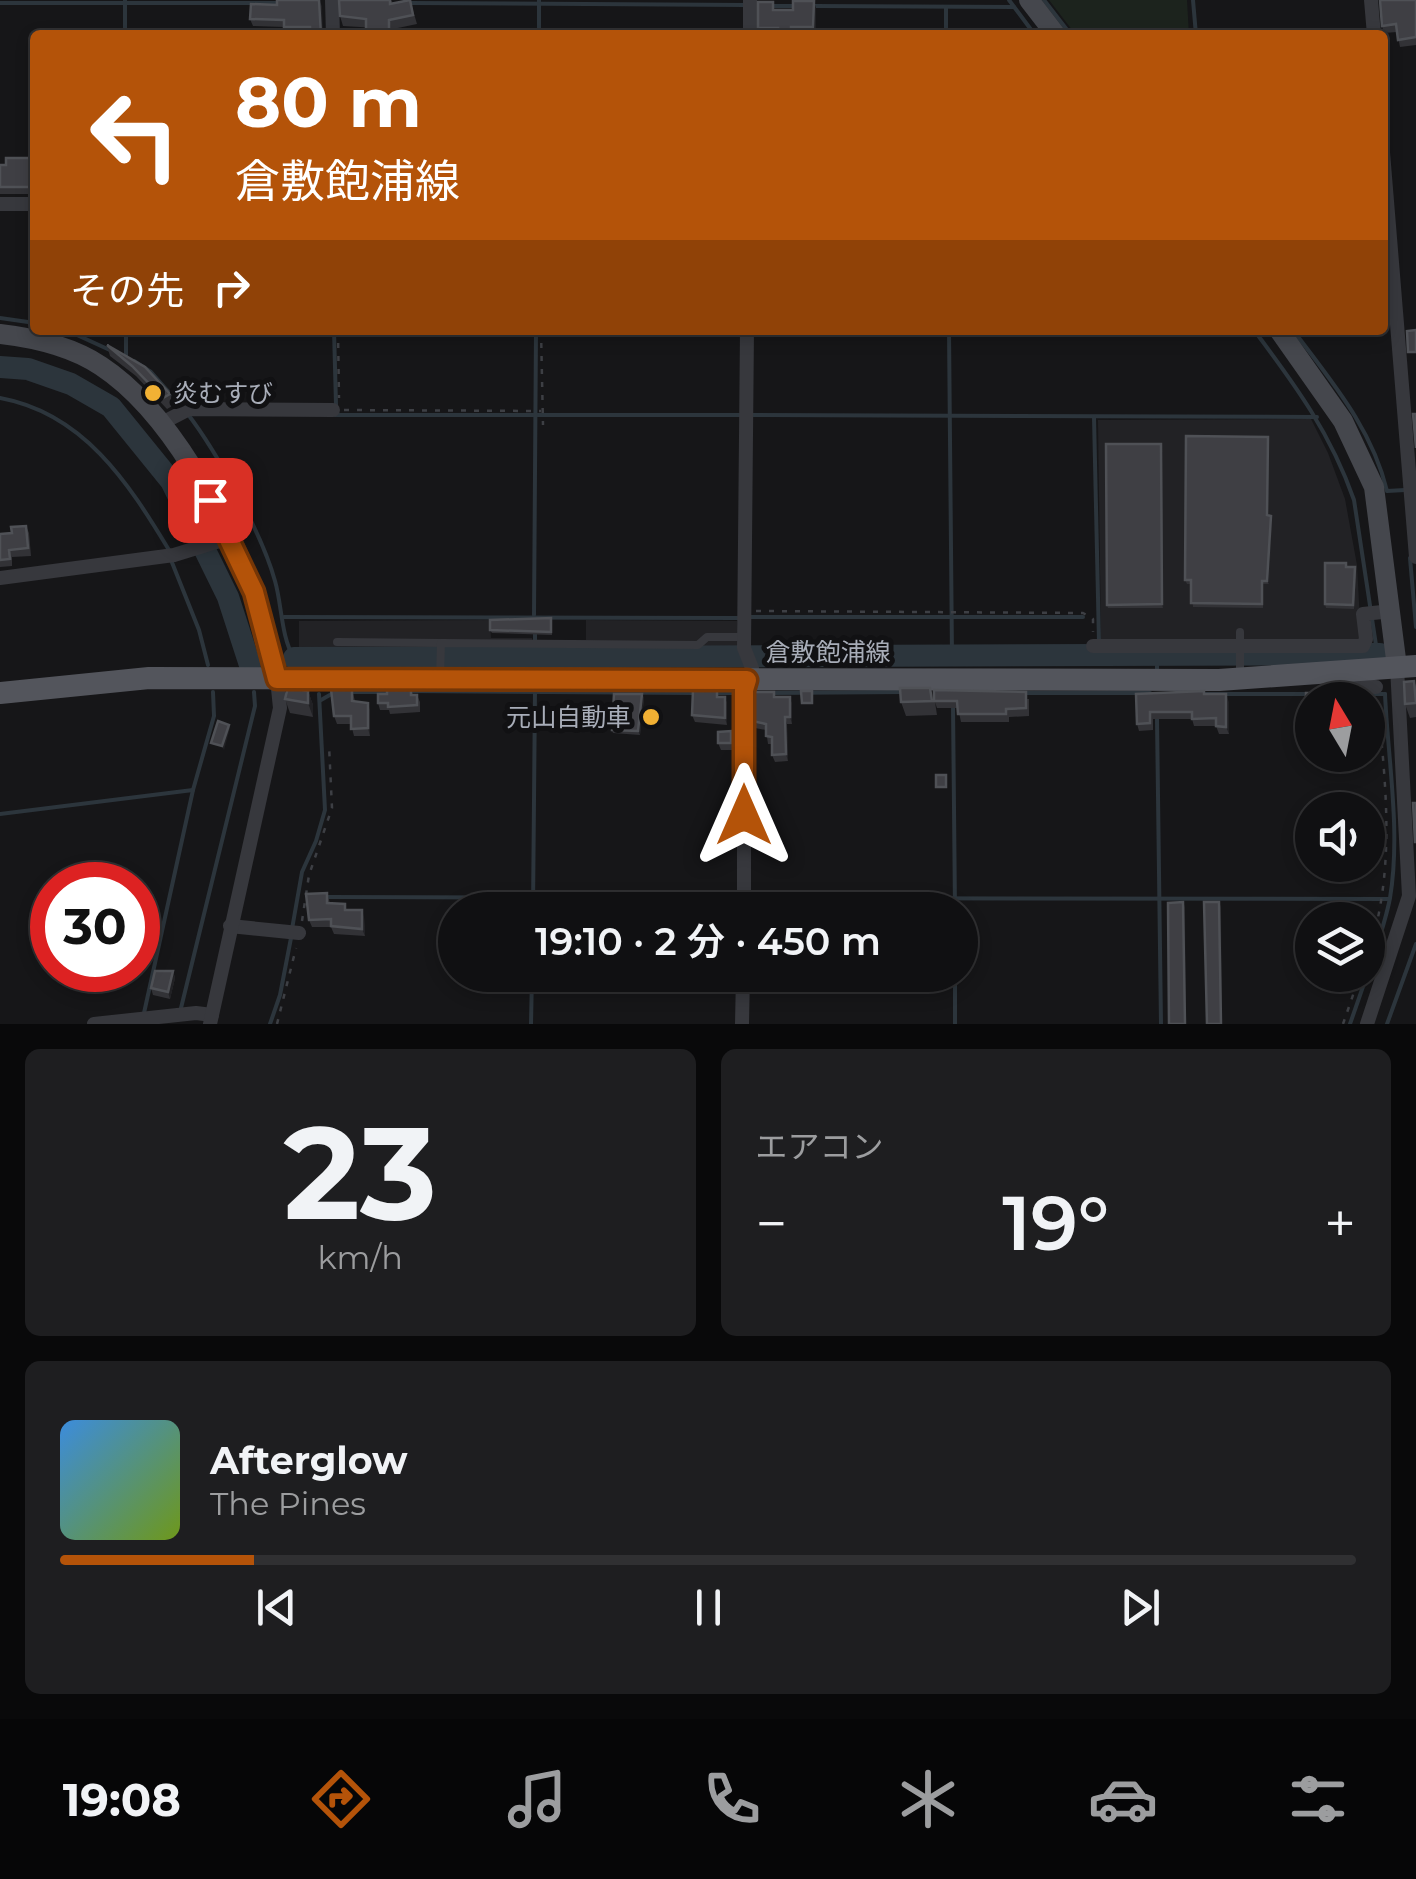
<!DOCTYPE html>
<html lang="ja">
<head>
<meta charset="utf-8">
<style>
	body { margin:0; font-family:Montserrat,"Noto Sans JP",sans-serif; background:#1e1e20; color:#f1f3f6; height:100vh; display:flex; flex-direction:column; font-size:38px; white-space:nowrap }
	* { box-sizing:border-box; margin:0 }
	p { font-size:32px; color:#9c9d9f }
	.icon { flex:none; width:55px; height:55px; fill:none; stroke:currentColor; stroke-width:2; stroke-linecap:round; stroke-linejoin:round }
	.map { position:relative; height:1024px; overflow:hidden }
	.details { display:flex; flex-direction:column; gap:25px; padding:25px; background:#09090a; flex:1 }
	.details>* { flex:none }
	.top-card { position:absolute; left:30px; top:30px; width:1358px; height:305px; border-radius:10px; box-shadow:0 5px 15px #0003,0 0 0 2px #303032; background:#b45309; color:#fff; overflow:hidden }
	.needle { width:65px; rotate:350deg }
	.tools { position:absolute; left:1295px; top:682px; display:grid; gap:20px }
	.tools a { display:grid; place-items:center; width:90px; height:90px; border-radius:50%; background:#101012; box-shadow:0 5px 15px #0003,0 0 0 2px #303032; font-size:50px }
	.speed { position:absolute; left:30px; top:862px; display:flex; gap:20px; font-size:50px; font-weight:700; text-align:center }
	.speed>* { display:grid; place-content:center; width:130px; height:130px; border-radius:50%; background:#101012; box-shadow:0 5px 15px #0003,0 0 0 2px #303032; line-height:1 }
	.speed .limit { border:15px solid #d22; background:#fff; color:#111 }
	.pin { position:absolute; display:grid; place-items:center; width:85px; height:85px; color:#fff; margin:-42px; border-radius:20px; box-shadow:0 5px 15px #0006 }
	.me { position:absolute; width:110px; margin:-55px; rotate:0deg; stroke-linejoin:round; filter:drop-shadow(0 0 8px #0008) }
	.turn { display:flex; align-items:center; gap:35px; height:210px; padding:0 40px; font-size:45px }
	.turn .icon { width:130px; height:130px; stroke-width:2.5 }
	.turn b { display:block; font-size:70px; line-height:85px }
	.then { display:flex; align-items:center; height:95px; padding:0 40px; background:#0003; gap:20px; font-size:38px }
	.big { font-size:75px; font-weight:600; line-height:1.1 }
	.details .card { flex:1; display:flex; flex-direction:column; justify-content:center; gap:15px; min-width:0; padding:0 35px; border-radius:15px; background:#1e1e20 }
	.details .dial { align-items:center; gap:0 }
	.dial b { font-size:130px; line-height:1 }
	.song { display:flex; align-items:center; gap:30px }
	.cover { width:120px; height:120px; border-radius:15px; background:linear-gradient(135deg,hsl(210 70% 55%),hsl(80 70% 35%)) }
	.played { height:10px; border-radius:5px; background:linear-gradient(90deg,#b45309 15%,#303032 15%) }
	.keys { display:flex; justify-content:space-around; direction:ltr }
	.heat { display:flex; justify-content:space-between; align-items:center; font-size:55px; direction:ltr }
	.details .tiles { flex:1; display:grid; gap:25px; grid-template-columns:1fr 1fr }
	.card:last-child { grid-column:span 2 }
	.trip { position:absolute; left:438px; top:892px; width:540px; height:100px; border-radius:50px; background:#101012; box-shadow:0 5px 15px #0003,0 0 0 2px #303032; font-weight:600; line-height:100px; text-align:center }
	.tab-bar { display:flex; height:160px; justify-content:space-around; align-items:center; background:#060607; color:#9c9d9f }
	.tab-bar .icon { width:70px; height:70px }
	.tab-bar .active { color:#b45309 }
	.tab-bar b { font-size:45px; color:#f1f3f6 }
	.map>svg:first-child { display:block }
	.built { fill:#222225 }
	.green { fill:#1c231d }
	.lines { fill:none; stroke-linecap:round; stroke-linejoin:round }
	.stream { stroke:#2c353c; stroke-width:4 }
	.river { stroke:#2c353c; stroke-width:22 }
	.path { stroke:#3d3f44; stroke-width:2.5; stroke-dasharray:5 8; stroke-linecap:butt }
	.lane { stroke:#37383d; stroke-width:8 }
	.street { stroke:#37383d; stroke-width:14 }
	.secondary { stroke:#45474d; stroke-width:20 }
	.primary { stroke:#53555c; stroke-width:22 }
	.wall { fill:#323236 }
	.shaded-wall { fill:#212124 }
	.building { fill:#3f3f44; stroke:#4f5156; stroke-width:2.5 }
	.route-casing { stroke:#753606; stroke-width:25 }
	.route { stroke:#b45309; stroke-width:18 }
	.poi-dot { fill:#f2b134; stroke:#111113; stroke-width:4 }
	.labels { text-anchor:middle; stroke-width:10; stroke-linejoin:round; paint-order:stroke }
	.poi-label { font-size:25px; fill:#a8adb8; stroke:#111113; text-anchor:start }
	.street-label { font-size:25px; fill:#a8adb8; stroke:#111113 }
</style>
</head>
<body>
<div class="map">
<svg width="1416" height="1024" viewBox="0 0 1416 1024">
	<rect width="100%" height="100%" fill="#161618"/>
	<!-- built -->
	<g class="built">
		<path d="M1311,419l17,34 17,46 12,66 4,75 -260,2 -3,-222z"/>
		<path d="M490,620l1,18h41v11l-233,2v-30z"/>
		<path d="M586,620l151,1 1,31h-175l-1,-4h-23v-8h47z"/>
	</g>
	<!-- green -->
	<path class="green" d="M1049,0h138l2,35h-113z"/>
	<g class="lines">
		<!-- stream -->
		<g class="stream">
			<path d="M125,0v35"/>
			<path d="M1009,0l26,35"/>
			<path d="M1044,0l27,35"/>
			<path d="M1193,0l3,35"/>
			<path d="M0,3h280"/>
			<path d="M410,3l335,2"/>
			<path d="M770,6h25"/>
			<path d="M815,6l199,1"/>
			<path d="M946,7v28"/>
			<path d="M539,35v-35"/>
			<path d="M0,318l35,5"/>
			<path d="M66,330l46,21"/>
			<path d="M126,330v27"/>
			<path d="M334,330l2,75"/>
			<path d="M949,330l3,327"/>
			<path d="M1254,330c42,56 77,104 100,170l22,145"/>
			<path d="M1293,330c38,51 79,98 94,161l18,-1"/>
			<path d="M134,361l17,11 30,34"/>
			<path d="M0,398c83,15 128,84 169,152"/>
			<path d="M187,413c30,39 75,121 88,168 7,24 6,56 19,77"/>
			<path d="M335,415h405"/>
			<path d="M751,415l566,2"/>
			<path d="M1094,417l5,225"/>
			<path d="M1410,558l6,69"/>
			<path d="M171,560l28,70 9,35"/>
			<path d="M534,615l2,-285"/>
			<path d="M284,617l455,1"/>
			<path d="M751,617h332"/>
			<path d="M535,630v39"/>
			<path d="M248,659l16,-2"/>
			<path d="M1157,671v-14"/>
			<path d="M409,691l286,2"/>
			<path d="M349,692h41"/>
			<path d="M714,693h26"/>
			<path d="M769,693l136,-1"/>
			<path d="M1024,693h126"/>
			<path d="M1204,694h106"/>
			<path d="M1319,694h66"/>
			<path d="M321,700l14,-8"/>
			<path d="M953,705l2,205"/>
			<path d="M1157,719l4,305"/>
			<path d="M0,814l193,-24"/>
			<path d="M328,897l410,1"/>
			<path d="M748,898l641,1"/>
			<path d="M533,910l2,-220"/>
			<path d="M292,929l10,-57 14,-31 9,-31 -6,-116"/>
			<path d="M1368,973c8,-25 17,-49 22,-75 11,-66 -2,-137 -5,-204"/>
			<path d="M955,975v49"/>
			<path d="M181,1008l74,-302 -1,-14"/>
			<path d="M144,1013l49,-223 21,-74 -1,-24"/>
			<path d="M270,1024l10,-29 11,-57"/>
			<path d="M531,1024l1,-49"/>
			<path d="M1350,1024l17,-49"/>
			<path d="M1387,1024l29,-80"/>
		</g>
		<!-- river -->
		<g class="river">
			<path d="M0,367l28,2 43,15 40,23 60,74 57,116 22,68"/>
			<path d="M294,658l1086,-4"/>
		</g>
		<!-- path -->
		<g class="path">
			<path d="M338,330l1,68"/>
			<path d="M541,330l2,95"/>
			<path d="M344,410l197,1"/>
			<path d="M756,611l327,2 10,6v13"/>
			<path d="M302,921l7,-46 23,-67 -3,-63"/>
			<path d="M1368,954c28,-82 18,-171 9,-256"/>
			<path d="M277,1024l19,-76"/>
			<path d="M1343,1024l17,-49"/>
		</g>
		<!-- lane -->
		<g class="lane">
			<path d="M337,642l104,1"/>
			<path d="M1240,674v-42"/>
			<path d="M440,677l1,-34 257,2 9,-8h38"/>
		</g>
		<!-- street -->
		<g class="street">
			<path d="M332,0l1,35"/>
			<path d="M1371,0l3,35"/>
			<path d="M750,35v-35"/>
			<path d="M1382,140l34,417"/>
			<path d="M0,204h35"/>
			<path d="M160,424l29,-15 144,1"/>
			<path d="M0,578l174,-23 55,-17"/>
			<path d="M1093,646h270l3,-7 -3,-25 29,-3"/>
			<path d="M1335,672l7,14 34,1"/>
			<path d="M744,910v-220l8,-22 -8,-20 3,-318"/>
			<path d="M230,926l69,7"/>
			<path d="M94,1024l102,-11 16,2"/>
			<path d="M210,1024l70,-316 -3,-29"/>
			<path d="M742,1024l1,-49"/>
			<path d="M1367,1024l42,-128 -12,-229"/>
		</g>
		<!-- secondary -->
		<g class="secondary">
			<path d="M1029,0l27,35"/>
			<path d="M1279,330l64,91 31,66 23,180"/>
			<path d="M0,334c35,4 71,12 101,32 70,46 122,149 153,225 11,28 16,59 23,88"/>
		</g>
		<!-- primary -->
		<path class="primary" d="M0,693l149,-15 1070,2 197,-14"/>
	</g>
	<!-- wall -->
	<g class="wall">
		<path d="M339,0h52l2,3 17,-3 7,24 -24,5 -50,-3 -3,-10z"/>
		<path d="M1416,0v45l-16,2 -3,-15 -13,1 -2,-7z"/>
		<path d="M322,6l-12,28h-24l-2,-7 -31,-1 -3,-7z"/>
		<path d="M816,8v26l-55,1 -3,-7 17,-18z"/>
		<path d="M35,158v36h-35v-29z"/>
		<path d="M107,346l63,48 4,11 -7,4 -31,-33 -26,-20z"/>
		<path d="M1269,440l-1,75 4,4 -3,65h-6v24l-70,-1 -2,-23h-4l-2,-4z"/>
		<path d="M1161,444l1,3 1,161h-55l-1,-3z"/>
		<path d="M26,526l3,7 2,23 -19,1v9l-12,1v-33l12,-1z"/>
		<path d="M1346,567l10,4 -2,38 -28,-1 -1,-4z"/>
		<path d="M551,618l1,17 -60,-2 -2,-3z"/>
		<path d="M1414,681l2,5v31l-6,1 -5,-14z"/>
		<path d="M352,689l3,12 15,9v26h-16l-3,-12h-14l-3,-8z"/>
		<path d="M411,689l2,6h4l3,7v10l-30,2 -1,-4h-9l-2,-7z"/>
		<path d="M308,691l5,14v12l-23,-4 -5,-14z"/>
		<path d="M1204,691l1,3 24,8v32h-10l-3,-8h-22l-2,-7h-39v11l-14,1 -2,-7 -1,-30z"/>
		<path d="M1306,693h15l2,7h-11v17h-3l-3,-7z"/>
		<path d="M642,694l2,4 -4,37 -27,-2 -1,-3z"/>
		<path d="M719,697h6l2,7v21l-32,-3 -3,-7z"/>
		<path d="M776,697h14l2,8v19h-5l1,37 -13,1 -3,-7v-11h-4l-2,-14 -11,-2 -3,-7z"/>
		<path d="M1029,699v17l-20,1v5h-48l-3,-14h-21l-2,-6 2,13 -31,1 -5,-14z"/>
		<path d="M733,738v12h-12l-3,-7z"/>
		<path d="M327,893l3,10 34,14 1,19 -31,-2 -3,-7h-19l-3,-7z"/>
		<path d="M173,971l2,7 -5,21 -17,-4 -2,-7z"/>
	</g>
	<!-- shaded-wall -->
	<g class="shaded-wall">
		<path d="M319,0l3,6 1,29h-2z"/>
		<path d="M814,1l2,7v26l-3,-7z"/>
		<path d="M1268,437l1,3 -1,79 -1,-4z"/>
		<path d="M1161,444l1,3 1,161 -1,-4z"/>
		<path d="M1271,516l1,3 -3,65 -2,-3z"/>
		<path d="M308,691l5,14v12l-5,-14z"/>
		<path d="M642,694l2,4 -4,37 -2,-4z"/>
		<path d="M1226,694l3,8v32l-3,-7z"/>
		<path d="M725,697l2,7v21l-2,-7z"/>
		<path d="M790,697l2,8v19l-2,-7z"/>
		<path d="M368,703l2,7v26l-2,-8z"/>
		<path d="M785,717l2,7 1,37 -2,-7z"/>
		<path d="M229,725l1,3 -6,22 -2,-4z"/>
		<path d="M1183,902l2,5 1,117h-1z"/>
		<path d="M1219,902l2,5 1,117h-1z"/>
		<path d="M362,910l2,7 1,19 -3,-7z"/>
		<path d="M173,971l2,7 -5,21 -2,-7z"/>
	</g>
	<!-- building -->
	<g class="building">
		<path d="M277,0h42l2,35h-11v-8h-26v-7l-34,-1 1,-15 26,1z"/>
		<path d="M339,0h51v4l20,-4 3,15 -24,5v15h-23v-16l-26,-3z"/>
		<path d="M1380,0h36v37l-18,3 -2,-16 -14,2z"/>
		<path d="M793,1h21l-1,26h-22v8h-13v-7h-20v-26h15v8h20z"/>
		<path d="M6,158h29v29h-35v-22h6z"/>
		<path d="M1416,330v22h-8l-1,-21z"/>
		<path d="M107,345l38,22 25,27 -7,4 -31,-32z"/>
		<path d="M1413,414h3v34z"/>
		<path d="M1186,436l82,1 -1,78 4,1 -4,65h-5v23l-71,-1v-23h-6z"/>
		<path d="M1106,444h55l1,160 -55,1z"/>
		<path d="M26,526l2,22 -19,2 1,9 -10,1v-26l12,-1 -1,-6z"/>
		<path d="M1325,563h21v4h9l-2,38 -28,-1z"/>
		<path d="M551,618v14l-61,-2v-10z"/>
		<path d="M1414,681l2,22 -11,1 -1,-22z"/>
		<path d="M288,687l20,4v12l-23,-4z"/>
		<path d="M900,688h30l2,13 -31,1z"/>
		<path d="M331,689h21v12l16,2v25l-17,1v-13h-17z"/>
		<path d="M387,689h24v6h6v10l-29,2v-4h-10v-9h9z"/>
		<path d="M717,689v8h8v21l-33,-3 1,-25z"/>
		<path d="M934,690l92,2v16l-20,1v5h-48l-1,-13h-23z"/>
		<path d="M801,691h11v12h-10z"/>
		<path d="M1204,691v3h22v33l-10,-1v-8l-24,1v-7h-42v11l-13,1 -1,-30z"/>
		<path d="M752,692h22v5h16v20h-5l1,37 -14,1v-18l-6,-1v-12l-14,-3z"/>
		<path d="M1306,693h15v7h-9v10h-6z"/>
		<path d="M614,694h28l-4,37 -26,-1z"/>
		<path d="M218,721l11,4 -7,21 -11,-3z"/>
		<path d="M731,731v12h-13v-11z"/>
		<rect x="936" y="775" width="10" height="12"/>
		<path d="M1413,803h3v39h-1z"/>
		<path d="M327,893v10l18,1v6h17v19l-31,-3v-7l-22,1 -3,-26z"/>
		<path d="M804,898v12h-53l1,-10z"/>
		<path d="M1183,902l2,122h-16l-1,-121z"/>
		<path d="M1204,902h15l2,122h-14z"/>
		<path d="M155,971h18l-5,21 -17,-4z"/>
	</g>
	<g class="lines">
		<defs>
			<path id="route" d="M210,500l44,92 23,87 470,1 -3,10v125"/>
		</defs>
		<!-- route casing -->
		<use href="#route" class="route-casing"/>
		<!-- route -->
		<use href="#route" class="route"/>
	</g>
	<!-- markers -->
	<g class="poi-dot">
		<circle cx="153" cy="393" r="10"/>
		<circle cx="651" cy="717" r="10"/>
	</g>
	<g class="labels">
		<!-- poi labels -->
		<g class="poi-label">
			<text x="173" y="402">炎むすび</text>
			<text x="631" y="726" text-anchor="end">元山自動車</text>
		</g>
		<!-- street labels -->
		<g class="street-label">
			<text x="828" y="661">倉敷飽浦線</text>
		</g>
	</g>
</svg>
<div class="tools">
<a><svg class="needle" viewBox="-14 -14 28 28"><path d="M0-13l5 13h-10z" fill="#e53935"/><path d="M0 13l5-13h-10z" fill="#9c9d9f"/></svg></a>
<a><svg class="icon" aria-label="sound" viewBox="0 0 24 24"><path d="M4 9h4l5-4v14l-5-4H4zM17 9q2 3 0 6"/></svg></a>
<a><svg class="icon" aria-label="layers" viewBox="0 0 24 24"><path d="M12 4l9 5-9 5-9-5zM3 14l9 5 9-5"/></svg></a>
</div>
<div class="speed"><div class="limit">30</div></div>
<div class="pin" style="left:210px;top:500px;background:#d93025"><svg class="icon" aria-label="arrive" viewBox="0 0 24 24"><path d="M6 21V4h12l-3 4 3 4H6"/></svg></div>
<svg class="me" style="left:744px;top:815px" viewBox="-20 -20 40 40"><path d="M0-17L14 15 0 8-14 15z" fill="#b45309" stroke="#fff" stroke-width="4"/></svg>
<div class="trip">19:10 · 2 分 · 450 m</div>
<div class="top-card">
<div class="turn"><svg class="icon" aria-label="left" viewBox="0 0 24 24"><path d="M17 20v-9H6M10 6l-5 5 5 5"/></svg><div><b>80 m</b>倉敷飽浦線</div></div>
<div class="then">その先<svg class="icon" aria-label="right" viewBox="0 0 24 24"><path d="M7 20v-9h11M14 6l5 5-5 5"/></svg></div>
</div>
</div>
<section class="details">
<div class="tiles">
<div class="card dial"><b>23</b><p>km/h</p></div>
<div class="card"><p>エアコン</p>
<div class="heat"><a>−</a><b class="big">19°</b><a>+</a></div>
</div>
<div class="card">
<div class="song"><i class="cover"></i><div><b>Afterglow</b><p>The Pines</p></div></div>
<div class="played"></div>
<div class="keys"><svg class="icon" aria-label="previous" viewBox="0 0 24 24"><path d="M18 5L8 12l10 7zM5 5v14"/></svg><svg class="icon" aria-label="pause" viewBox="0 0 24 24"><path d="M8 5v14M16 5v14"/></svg><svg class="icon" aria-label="next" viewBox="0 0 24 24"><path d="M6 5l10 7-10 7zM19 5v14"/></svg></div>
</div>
</div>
</section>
<nav class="tab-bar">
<b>19:08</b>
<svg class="icon active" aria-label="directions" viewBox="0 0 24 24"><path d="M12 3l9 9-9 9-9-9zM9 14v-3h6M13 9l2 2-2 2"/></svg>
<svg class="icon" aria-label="music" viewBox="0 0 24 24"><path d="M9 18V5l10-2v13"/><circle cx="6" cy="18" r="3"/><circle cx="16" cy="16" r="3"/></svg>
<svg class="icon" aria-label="phone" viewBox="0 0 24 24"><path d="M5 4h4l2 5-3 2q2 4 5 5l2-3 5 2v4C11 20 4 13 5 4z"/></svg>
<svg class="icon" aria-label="climate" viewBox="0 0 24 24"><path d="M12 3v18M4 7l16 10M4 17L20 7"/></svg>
<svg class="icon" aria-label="car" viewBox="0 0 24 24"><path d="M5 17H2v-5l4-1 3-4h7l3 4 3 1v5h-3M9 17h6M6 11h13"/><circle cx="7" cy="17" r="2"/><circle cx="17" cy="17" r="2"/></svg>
<svg class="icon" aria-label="filters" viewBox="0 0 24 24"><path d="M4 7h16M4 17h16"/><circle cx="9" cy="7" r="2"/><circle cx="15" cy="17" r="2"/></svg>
</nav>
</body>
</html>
